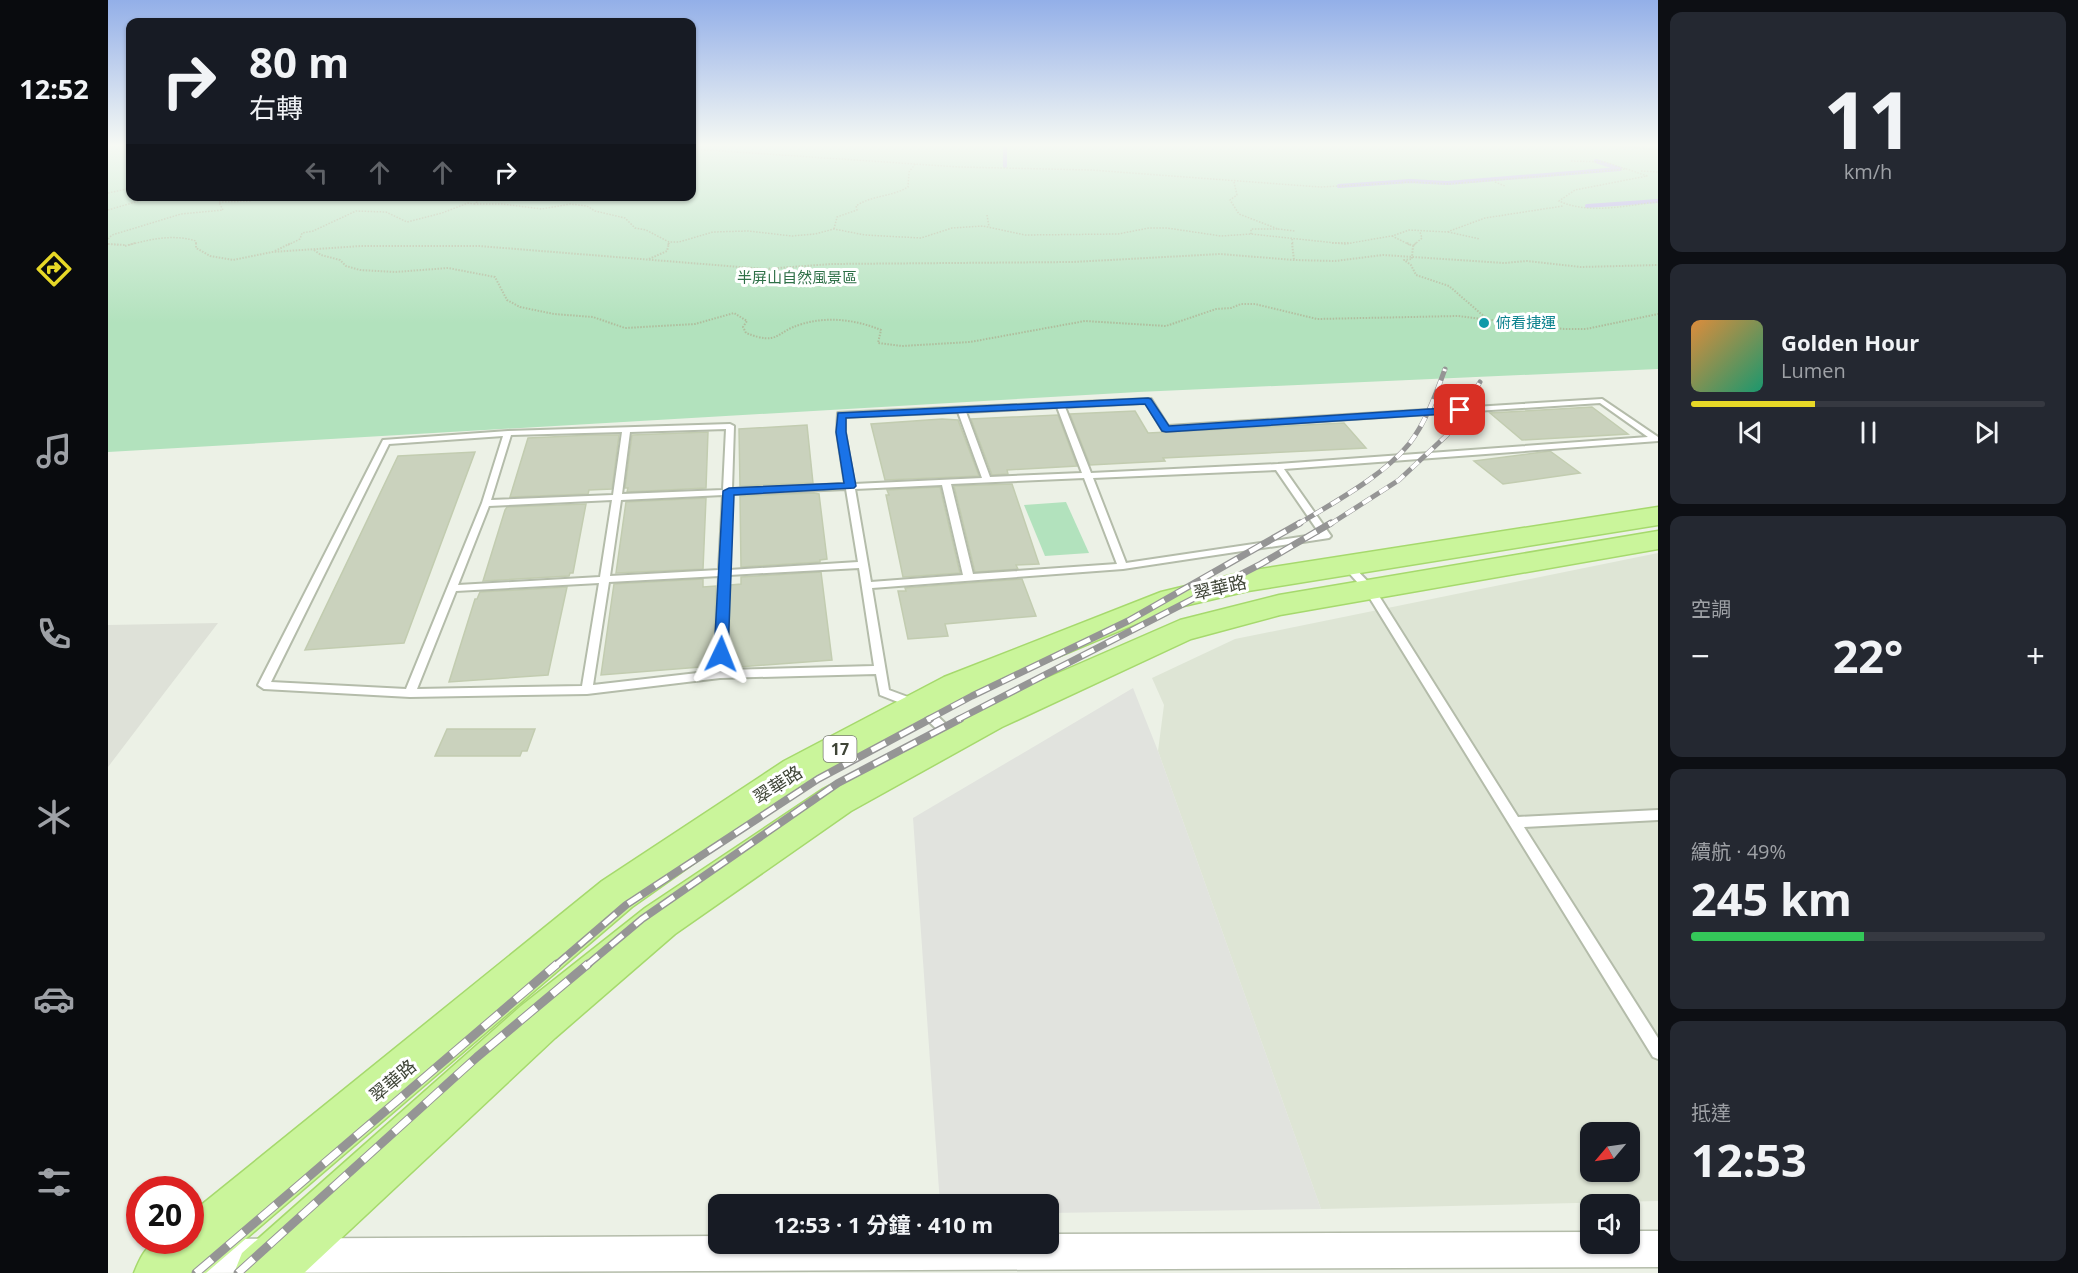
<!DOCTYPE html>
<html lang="zh-TW">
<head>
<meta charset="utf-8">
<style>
	body { margin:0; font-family:"Open Sans","Noto Sans TC",sans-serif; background:#242831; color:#f1f3f6; height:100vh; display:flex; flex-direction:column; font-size:22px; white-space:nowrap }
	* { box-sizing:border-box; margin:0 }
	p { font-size:20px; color:#9ea1a6 }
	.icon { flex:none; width:33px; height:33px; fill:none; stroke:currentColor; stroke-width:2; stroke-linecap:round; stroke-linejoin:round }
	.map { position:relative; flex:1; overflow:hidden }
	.side { display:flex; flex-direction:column; gap:12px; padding:12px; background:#0d0f14; width:420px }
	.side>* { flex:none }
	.hud { position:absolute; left:18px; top:18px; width:570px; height:183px; border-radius:12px; box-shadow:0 2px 4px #0004; background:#171b24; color:#f1f3f6; overflow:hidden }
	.needle { width:39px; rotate:241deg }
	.controls { position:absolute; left:1472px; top:1122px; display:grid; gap:12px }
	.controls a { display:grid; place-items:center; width:60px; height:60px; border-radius:12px; background:#171b24; box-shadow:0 2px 4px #0004; font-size:30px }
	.speed { position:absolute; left:18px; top:1176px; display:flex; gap:12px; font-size:30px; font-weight:700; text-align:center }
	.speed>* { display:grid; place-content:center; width:78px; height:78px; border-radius:50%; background:#171b24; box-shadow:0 2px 4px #0004; line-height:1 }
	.speed .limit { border:9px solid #d22; background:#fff; color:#111 }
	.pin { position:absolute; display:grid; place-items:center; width:51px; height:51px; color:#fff; margin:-26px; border-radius:12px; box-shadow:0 3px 9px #0006 }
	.me { position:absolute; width:66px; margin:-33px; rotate:2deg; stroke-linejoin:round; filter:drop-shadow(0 0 4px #0008) }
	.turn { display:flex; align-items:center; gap:21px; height:126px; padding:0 24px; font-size:27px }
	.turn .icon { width:78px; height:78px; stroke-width:2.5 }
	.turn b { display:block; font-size:42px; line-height:51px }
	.lanes { display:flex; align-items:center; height:57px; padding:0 24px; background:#0003; justify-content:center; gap:30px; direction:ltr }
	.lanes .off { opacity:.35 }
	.big { font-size:45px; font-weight:700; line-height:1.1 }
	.side .card { flex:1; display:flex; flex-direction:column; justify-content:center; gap:9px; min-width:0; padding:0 21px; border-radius:12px; background:#242831 }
	.side .dial { align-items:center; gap:0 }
	.dial b { font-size:78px; line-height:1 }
	.song { display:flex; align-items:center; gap:18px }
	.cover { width:72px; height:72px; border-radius:9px; background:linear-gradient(135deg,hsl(30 70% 55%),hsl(160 70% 35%)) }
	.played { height:6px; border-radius:3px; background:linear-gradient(90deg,#e7d827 35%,#363941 35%) }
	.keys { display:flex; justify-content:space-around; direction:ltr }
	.heat { display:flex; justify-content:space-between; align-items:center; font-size:33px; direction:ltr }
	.charge { height:9px; border-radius:4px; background:linear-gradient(90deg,#34c759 49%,#363941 0) }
	.trip { position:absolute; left:600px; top:1194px; width:351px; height:60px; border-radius:12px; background:#171b24; box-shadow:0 2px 4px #0004; font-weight:700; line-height:60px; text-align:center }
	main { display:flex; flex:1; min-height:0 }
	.dock { display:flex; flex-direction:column; width:108px; justify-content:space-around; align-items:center; background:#090b0e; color:#9ea1a6 }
	.dock .icon { width:42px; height:42px }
	.dock .on { color:#e7d827 }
	.dock b { font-size:27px; color:#f1f3f6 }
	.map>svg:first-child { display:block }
	.residential { fill:#dee5d5; fill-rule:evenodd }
	.industrial { fill:#dee1d8 }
	.green { fill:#b2e2bd }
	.parking { fill:#e1e3de }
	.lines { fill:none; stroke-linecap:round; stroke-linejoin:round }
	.stream { stroke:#b3a7e9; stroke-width:4 }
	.building { fill:#cad2bd; stroke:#c2ccb0; stroke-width:1.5 }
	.service-casing { stroke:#b4bcaa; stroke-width:4 }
	.minor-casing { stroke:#b4bcaa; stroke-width:3 }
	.primary-casing { stroke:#a6d96d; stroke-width:3 }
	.path-far1 { stroke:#afbc9c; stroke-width:1.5; stroke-dasharray:1.5 1.5; stroke-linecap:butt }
	.path { stroke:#afbc9c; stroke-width:2; stroke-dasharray:1.5 1.5; stroke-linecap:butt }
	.service { fill:#fff; fill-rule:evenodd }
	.minor { fill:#fff; fill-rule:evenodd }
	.primary { fill:#caf59b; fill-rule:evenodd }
	.rail-far3-casing { stroke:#959595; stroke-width:5 }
	.rail-far2-casing { stroke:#959595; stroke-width:7 }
	.rail-far1-casing { stroke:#959595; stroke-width:8 }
	.rail-casing { stroke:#959595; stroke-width:9 }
	.rail-far3 { stroke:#fff; stroke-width:4; stroke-dasharray:10; stroke-linecap:butt }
	.rail-far2 { stroke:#fff; stroke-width:4.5; stroke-dasharray:14; stroke-linecap:butt }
	.rail-far1 { stroke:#fff; stroke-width:5; stroke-dasharray:16; stroke-linecap:butt }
	.rail { stroke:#fff; stroke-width:7; stroke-dasharray:21; stroke-linecap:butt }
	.route { fill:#1a73e8; stroke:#114b97; stroke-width:1.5 }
	.culture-dot { fill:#0f9aa8; stroke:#fff; stroke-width:2 }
	.labels { text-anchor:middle; stroke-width:6; stroke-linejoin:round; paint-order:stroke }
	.far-park-label { font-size:15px; fill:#2f7048; stroke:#fff }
	.far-culture-label { font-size:15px; fill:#0d838f; stroke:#fff; text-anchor:start }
	.shield { fill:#fff; stroke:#787c72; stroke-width:1.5 }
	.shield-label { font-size:16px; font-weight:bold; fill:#3e4436 }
	.street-label { font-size:18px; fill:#3e4436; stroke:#fff }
</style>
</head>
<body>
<main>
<nav class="dock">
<b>12:52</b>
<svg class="icon on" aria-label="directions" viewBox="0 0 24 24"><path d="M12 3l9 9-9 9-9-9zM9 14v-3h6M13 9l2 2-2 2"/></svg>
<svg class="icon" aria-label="music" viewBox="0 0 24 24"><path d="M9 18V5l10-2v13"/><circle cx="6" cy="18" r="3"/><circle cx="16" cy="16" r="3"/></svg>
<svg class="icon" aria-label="phone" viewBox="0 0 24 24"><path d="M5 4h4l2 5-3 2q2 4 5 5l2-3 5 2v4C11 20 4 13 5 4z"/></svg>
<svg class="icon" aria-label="climate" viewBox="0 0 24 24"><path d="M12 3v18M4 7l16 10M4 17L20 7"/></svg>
<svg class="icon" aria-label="car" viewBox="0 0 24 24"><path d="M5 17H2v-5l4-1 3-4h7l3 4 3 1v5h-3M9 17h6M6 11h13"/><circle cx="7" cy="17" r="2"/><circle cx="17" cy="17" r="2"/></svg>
<svg class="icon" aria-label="filters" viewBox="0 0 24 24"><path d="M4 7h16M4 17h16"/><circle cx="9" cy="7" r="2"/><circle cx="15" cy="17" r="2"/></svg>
</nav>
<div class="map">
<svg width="1550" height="1273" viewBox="0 0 1550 1273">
	<rect width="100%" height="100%" fill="#ecf1e6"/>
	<!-- residential -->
	<path class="residential" d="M1550,553v648l-337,8 -163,-458 6,-46 -12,-27 83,-39zM1482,1132h39v40h-39z"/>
	<!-- industrial -->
	<path class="industrial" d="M110,623l-53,69 -57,75v-142z"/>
	<!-- green -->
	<g class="green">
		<path d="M0,145h22v51h562v-51h966v224l-520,23 -1030,60z"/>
		<path d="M958,502l23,51 -44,3 -21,-51z"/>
	</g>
	<!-- parking -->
	<path class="parking" d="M1025,688l25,63 163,458 -272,4 -1,-9h-108l-27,-386z"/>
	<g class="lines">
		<!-- stream -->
		<g class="stream">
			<path d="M897,145v21"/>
			<path d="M1231,186l71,-5 37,2 173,-14 -24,-8"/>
			<path d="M1479,206l71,-5"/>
		</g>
	</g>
	<!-- building -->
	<g class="building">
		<path d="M1484,407l36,27 -106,6 -32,-27z"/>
		<path d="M1027,411l13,22 196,-10 22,25 -203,10 2,3 -75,4 -20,-51z"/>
		<path d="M950,415l19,51 -70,4 1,4 -16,1 -21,-56z"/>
		<path d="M834,419l16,1 21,56 -94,4 -14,-56z"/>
		<path d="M699,425l6,58 -73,3 -1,-57z"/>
		<path d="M600,432l-2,56 -79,4 1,-4h-3l7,-53z"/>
		<path d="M485,435h26l-7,54 -23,1 -1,4 -78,3 18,-59z"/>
		<path d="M1442,451l30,22 -77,11 -29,-23z"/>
		<path d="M367,452l-71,191 -99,7 93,-194z"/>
		<path d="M904,484l27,80 -23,1 2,4 -43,3 -21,-86z"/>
		<path d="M832,487l20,86 -57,4 -17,-82h3l-2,-5z"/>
		<path d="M706,493l5,1 8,65 -7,1v2l-79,5 -1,-71z"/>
		<path d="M598,498l-3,71 -87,4 10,-71z"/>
		<path d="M478,504l-13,69h-3l-1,3 -86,5 22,-71 2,-3z"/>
		<path d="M713,572l11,88 -93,7 -4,1v-3h-7l3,-80 10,-1v-7z"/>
		<path d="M595,579v8l13,-1 -3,80 -112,9 13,-91z"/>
		<path d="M914,579l14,37 -91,8 3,12 -40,3 -10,-48h8l-1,-3z"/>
		<path d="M459,587l-19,88 -99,7 26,-83h2l3,-7z"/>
		<path d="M339,729h88l-8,22h-5l-2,5h-85z"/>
	</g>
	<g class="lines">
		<defs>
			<g id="service">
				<path d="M1040,399h3l17,27 434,-27 56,38v4l-374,28 47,67 -2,2 -206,31 -251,19 17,102 35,13 31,30 2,3 -2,3h-8l-31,-30 -36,-14 -4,-21 -156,4 -133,16 -177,3 -146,-8 -6,-4 125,-245 125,-9 222,-7 4,2 -2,63 113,-5 -8,-52 1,-19zM1038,403l17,28h3l434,-28 48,34 -370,27 -187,9 -26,-66zM949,407l25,66 -92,4 -24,-65zM850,412l24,66 -128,6 -9,-52v-15zM618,429l-3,61 -101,4 8,-62zM514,432l-9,63 -122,5 20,-65zM395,436l-21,67 -76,186 -135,-7 118,-238zM1168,470l44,64 -194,29 -33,-85zM976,478l33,86 -144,10 -22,-90zM834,485l21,90 -92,7 -16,-93zM738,489l12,73 -129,8 3,-76zM615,495l-4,75 -109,6 11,-76zM504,500l-12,77 -142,8 31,-79zM751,568l15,98 -148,4 3,-95zM611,576l-4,95 -122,14 16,-103zM491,583l-17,103 -165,3 39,-98z"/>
				<path d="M1239,562l3,1 24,25 144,229 140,-7v10l-134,7 134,211v21l-5,-2 -287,-465 -24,-27z"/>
			</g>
			<path id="minor" d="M1521,1231h29v36l-1465,6 -8,-3 -5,-13 5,-13 13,-5 520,-3v8h330v-10l542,-2v12h39z"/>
			<g id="primary">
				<path d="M1550,507v18l-410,66 -77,18 -203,86 -158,86 -178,126 -426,366h-72c14,-35 21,-33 56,-33v-26l412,-333 182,-120 160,-84 217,-85 87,-21z"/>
				<path d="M1550,531v18l-378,66 -89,24 -189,88 -151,84 -176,123 -120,104 -251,235h-70l8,-20 279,-247 124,-98 178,-119 153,-80 204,-89 99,-25z"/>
			</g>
		</defs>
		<!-- service casing -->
		<use href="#service" class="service-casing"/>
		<!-- minor casing -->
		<use href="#minor" class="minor-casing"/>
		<!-- primary casing -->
		<use href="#primary" class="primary-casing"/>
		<!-- path-far1 -->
		<g class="path-far1">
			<path d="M1502,145l48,5"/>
			<path d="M584,149l267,18 132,3 229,17 91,-5 38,2 178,-15 20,7 -72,14 -16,11c30,14 68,4 99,1"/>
			<path d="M1463,161l34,1 21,7"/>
			<path d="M1533,171l17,1"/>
			<path d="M1126,182l3,13 -7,5 9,14 39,15h-27v5"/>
			<path d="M1387,182l10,4"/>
			<path d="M0,193l19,-4"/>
			<path d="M366,204h28l40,5 28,-5 17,2 8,5 30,7 10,10 11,2 23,12h10l34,-10 35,-1 44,5 23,-2 19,-5 31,6 56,3 31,-10 31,-2 42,9 93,-1 31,-6h18l54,8 30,-2 94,10 47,-8 17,-6 38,2 38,-14 78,-12"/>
			<path d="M0,210l48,-14"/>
			<path d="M115,210l-4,-8 31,-1 -5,-5"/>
			<path d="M879,215l2,12"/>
			<path d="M726,229l3,-12 20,-7 -1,-4c16,-11 36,-9 52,-19l1,-15 7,-9"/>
			<path d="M1170,229l17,2"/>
			<path d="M1340,232l32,7"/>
			<path d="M1284,236l18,9"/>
			<path d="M0,239l4,-4 69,-21 42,-4"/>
			<path d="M1184,239l1,6"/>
			<path d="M0,244l12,1"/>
			<path d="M21,245c22,-6 45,-11 67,-4v4"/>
			<path d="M180,245l12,-6 2,-6 11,-2 43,-20 30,1 21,10 35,-9 26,-10 6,1 3,-2 -2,-6"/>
			<path d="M560,245l1,-3"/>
			<path d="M1306,245l8,-7 -2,-6"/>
		</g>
		<!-- path -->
		<g class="path">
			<path d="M88,243v5l14,8 23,4 39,-8 89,-6h118l286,23 66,-5 242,-2 147,-8 74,6 41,1 48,-6 121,8 23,-2 54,6 77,-2"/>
			<path d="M1184,243l2,17"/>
			<path d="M1224,243h18"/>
			<path d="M1299,243l6,3 -1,11"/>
			<path d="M0,244l17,1"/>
			<path d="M17,246l10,-3"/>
			<path d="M1305,246l3,-3"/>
			<path d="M206,250l7,5 19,5 6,6 14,4 35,2 53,-4 47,9 12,23 13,7 34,7 39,3 32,11 70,-4 39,-11 13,8 -4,6 3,6c34,13 28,-1 56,-9 26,-8 55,-4 79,6l-3,13 24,3 68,-4 115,-21 81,5 50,-17 15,-1 10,-4h14l62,15 141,-3 106,13h22l72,-15"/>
			<path d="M167,251l16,-8"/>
			<path d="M1304,257v2l-8,1 7,5 5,10 33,11 37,32"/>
			<path d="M541,259l18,-8 2,-8"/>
		</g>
		<!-- service -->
		<use href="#service" class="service"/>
		<!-- minor -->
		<use href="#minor" class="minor"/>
		<!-- primary -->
		<use href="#primary" class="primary"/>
		<defs>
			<g id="rail-far3">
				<path d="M1189,525c37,-23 85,-48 112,-81 17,-22 27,-50 36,-75"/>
				<path d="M1221,525l70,-45 48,-45 33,-53"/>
			</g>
			<g id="rail-far2">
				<path d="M819,720l45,-24 156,-75 172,-98"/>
				<path d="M849,720l304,-156 70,-41"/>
			</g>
			<g id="rail-far1">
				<path d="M447,966l71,-61 192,-126 112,-60"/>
				<path d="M478,966l56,-47 196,-136 122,-64"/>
			</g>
			<g id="rail">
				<path d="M88,1273l361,-309"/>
				<path d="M130,1273l239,-216 111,-93"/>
			</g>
		</defs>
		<!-- rail-far3 casing -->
		<use href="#rail-far3" class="rail-far3-casing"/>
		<!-- rail-far2 casing -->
		<use href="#rail-far2" class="rail-far2-casing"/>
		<!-- rail-far1 casing -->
		<use href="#rail-far1" class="rail-far1-casing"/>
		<!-- rail casing -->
		<use href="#rail" class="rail-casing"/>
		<!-- rail-far3 -->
		<use href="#rail-far3" class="rail-far3"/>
		<!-- rail-far2 -->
		<use href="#rail-far2" class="rail-far2"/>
		<!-- rail-far1 -->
		<use href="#rail-far1" class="rail-far1"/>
		<!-- rail -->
		<use href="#rail" class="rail"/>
	</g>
	<!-- sky -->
	<linearGradient id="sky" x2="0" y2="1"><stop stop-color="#93afe8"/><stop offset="0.45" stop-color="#f6f9f4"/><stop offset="1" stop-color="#f6f9f4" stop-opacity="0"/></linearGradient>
	<rect width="1550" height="323" fill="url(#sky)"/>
	<!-- route -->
	<path class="route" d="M1040,398l3,1 18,27 291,-19 5,3 -5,3 -294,19 -4,-1 -17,-27 -299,14v14l10,54 -2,2 -120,7 -6,159 -7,5 -7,-5 9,-163 6,-3 115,-5 -8,-51 2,-19z"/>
	<!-- markers -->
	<circle class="culture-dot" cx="1376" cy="323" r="6"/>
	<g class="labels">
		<!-- far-park labels -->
		<g class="far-park-label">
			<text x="689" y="283">半屏山自然風景區</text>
		</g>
		<!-- far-culture labels -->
		<g class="far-culture-label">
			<text x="1388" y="328">俯看捷運</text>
		</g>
		<!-- shield labels -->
		<rect class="shield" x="715.5" y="736" width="33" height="26" rx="4.5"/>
		<g class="shield-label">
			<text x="732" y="755">17</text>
		</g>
		<!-- street labels -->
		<g class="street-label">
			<text transform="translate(1112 588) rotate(-13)" y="6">翠華路</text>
			<text transform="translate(670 785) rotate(-33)" y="6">翠華路</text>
			<text transform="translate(285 1081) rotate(-40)" y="6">翠華路</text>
		</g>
	</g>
</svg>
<div class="controls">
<a><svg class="needle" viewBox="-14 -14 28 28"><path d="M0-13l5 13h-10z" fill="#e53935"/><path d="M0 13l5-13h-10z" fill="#9ea1a6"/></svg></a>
<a><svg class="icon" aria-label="sound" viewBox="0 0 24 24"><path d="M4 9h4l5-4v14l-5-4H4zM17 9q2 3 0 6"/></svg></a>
</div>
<div class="speed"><div class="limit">20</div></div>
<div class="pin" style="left:1352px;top:410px;background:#d93025"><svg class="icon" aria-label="arrive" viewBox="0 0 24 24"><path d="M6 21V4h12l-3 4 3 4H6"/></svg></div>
<svg class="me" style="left:613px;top:654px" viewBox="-20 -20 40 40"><path d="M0-17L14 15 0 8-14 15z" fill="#1a73e8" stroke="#fff" stroke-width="4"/></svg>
<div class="trip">12:53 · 1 分鐘 · 410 m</div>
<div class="hud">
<div class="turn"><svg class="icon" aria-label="right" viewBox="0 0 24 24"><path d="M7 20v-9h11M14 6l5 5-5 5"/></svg><div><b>80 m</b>右轉</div></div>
<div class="lanes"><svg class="icon off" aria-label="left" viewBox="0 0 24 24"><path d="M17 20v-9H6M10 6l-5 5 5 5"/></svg><svg class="icon off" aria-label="ahead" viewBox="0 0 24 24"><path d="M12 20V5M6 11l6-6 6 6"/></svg><svg class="icon off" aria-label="ahead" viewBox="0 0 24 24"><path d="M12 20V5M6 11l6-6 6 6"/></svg><svg class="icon" aria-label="right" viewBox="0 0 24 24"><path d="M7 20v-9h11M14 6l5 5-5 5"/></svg></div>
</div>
</div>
<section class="side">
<div class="card dial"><b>11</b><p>km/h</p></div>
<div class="card">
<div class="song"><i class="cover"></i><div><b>Golden Hour</b><p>Lumen</p></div></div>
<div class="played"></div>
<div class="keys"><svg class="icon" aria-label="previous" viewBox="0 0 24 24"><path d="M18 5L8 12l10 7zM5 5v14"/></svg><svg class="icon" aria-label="pause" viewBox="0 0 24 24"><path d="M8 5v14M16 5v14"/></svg><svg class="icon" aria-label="next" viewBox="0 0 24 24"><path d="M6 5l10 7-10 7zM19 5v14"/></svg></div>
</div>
<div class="card"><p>空調</p>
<div class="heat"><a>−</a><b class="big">22°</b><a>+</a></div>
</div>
<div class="card"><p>續航 · 49%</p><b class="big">245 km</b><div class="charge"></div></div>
<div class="card"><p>抵達</p><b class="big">12:53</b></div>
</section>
</main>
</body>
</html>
